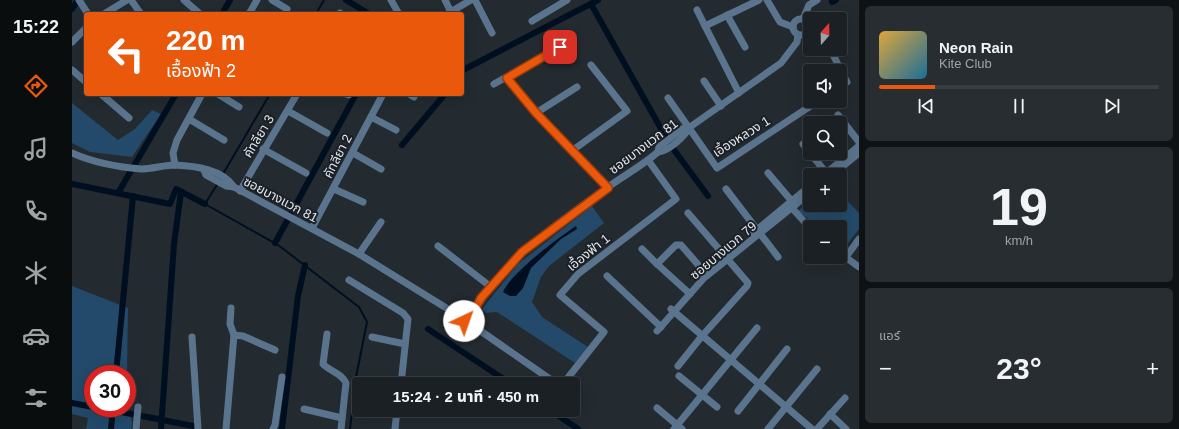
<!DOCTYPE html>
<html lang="th">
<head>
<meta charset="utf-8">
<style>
	body { margin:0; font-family:Arial,"Noto Sans Thai",sans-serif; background:#272d31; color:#f1f3f6; height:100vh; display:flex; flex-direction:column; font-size:15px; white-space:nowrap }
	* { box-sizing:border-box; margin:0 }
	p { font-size:13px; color:#9fa3a6 }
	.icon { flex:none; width:22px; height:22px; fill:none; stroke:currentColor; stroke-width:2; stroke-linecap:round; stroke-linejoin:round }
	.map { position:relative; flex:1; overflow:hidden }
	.side { display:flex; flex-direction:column; gap:6px; padding:6px; background:#0e1214; width:320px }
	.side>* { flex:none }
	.top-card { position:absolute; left:12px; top:12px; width:380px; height:84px; border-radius:4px; box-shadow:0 4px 16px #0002,0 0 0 1px #383e41; background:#ea580c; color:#fff; overflow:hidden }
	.needle { width:26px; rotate:20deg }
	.buttons { position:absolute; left:731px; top:12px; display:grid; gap:8px }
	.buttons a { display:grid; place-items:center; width:44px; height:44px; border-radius:4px; background:#1a2024; box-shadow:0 4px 16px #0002,0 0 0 1px #383e41; font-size:20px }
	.speed { position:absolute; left:12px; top:365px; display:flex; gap:8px; font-size:20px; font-weight:700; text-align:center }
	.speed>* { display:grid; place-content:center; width:52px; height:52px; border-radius:50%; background:#1a2024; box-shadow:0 4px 16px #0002,0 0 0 1px #383e41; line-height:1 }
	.speed .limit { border:6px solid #d22; background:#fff; color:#111 }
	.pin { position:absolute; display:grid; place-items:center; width:34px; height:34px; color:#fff; margin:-17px; border-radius:8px; box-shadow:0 2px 6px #0006 }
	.me { position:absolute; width:44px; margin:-22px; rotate:42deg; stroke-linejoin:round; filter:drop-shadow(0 0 3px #0008) }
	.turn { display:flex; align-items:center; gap:14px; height:84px; padding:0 16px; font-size:18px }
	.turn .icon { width:52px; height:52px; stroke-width:2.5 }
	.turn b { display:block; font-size:28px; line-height:34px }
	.big { font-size:30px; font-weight:800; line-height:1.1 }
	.side .card { flex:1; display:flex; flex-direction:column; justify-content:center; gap:6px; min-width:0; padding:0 14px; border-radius:6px; background:#272d31 }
	.side .dial { align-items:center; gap:0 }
	.dial b { font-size:52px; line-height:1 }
	.song { display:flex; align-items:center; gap:12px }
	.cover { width:48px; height:48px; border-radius:6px; background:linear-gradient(135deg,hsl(40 70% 55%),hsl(200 70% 35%)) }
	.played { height:4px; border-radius:2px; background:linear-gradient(90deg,#ea580c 20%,#383e41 20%) }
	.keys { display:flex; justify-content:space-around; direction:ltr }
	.heat { display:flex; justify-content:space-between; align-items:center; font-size:22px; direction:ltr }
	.trip { position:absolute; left:280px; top:377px; width:228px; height:40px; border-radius:4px; background:#1a2024; box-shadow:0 4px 16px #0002,0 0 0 1px #383e41; font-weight:800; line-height:40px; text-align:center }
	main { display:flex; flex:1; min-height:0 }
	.tab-bar { display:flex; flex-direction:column; width:72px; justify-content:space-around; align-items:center; background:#0a0d0e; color:#9fa3a6 }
	.tab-bar .icon { width:28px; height:28px }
	.tab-bar .selected { color:#ea580c }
	.tab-bar b { font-size:18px; color:#f1f3f6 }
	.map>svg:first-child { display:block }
	.green { fill:#234a6b }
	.water { fill:#000f20 }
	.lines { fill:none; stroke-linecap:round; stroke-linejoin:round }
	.stream { stroke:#000f20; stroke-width:2 }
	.canal { stroke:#000f20; stroke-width:6 }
	.minor { stroke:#5a748d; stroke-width:7 }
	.route-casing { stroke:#983908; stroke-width:10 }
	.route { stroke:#ea580c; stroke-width:7 }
	.labels { text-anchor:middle; stroke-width:4; stroke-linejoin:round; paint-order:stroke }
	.street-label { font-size:13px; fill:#e2e6ea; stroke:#1a2026 }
</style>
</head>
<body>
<main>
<nav class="tab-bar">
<b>15:22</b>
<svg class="icon selected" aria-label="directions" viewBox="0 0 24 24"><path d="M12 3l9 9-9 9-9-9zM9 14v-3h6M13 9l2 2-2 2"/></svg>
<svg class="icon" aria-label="music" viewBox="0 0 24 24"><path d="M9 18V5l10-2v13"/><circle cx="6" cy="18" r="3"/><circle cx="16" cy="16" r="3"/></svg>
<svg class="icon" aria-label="phone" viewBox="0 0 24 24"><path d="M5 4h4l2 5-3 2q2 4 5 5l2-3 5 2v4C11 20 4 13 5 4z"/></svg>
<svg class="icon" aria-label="climate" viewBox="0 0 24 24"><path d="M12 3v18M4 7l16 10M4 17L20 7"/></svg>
<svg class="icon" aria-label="car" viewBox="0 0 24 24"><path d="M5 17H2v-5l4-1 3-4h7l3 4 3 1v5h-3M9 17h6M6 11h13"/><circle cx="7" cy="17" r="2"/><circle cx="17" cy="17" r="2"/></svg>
<svg class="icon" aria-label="filters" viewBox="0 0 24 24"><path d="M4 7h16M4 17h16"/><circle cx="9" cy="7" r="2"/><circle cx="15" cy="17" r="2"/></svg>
</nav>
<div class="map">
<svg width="787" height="429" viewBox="0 0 787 429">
	<rect width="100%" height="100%" fill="#232a30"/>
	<!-- green -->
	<g class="green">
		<path d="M0,103l46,37 17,-11 17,-19 9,4 -29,43 -42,-5 -18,-9z"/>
		<path d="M768,193l19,20v16l-14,18 -5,-4v-16h-21l-21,-16 12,-10v4h30z"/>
		<path d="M520,206l12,17 -55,43 -8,11 -9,25 10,15 46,30 -13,16 -78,-51 -11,1 -4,-4 36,-45z"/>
		<path d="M0,286l56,22 -1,66h-34v34h34v-10l5,25 -1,6h-45l2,-11 -16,-4z"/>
	</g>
	<!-- water -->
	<path class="water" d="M504,226l1,3 -16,10 -30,29 -8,20 -7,8h-6l-7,-4c8,-19 55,-54 73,-66z"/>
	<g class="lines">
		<!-- stream -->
		<g class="stream">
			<path d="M244,14l8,-14"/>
			<path d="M151,174l47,-80"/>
			<path d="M146,183l-13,21 73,41 81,62 8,15 -11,55 -6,52"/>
		</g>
		<!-- canal -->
		<g class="canal">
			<path d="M274,0l23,14"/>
			<path d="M760,2l4,-2"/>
			<path d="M519,4l78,139 39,53"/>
			<path d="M0,9l6,-9"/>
			<path d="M150,14l8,-14"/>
			<path d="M390,68l3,1 133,-69"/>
			<path d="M330,145l43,-51"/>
			<path d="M0,184l98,20 6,-15 29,15"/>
			<path d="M46,193l58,-99"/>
			<path d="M203,243l81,-149"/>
			<path d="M356,329l83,55"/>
			<path d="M44,374l17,-178"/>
			<path d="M0,403l21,4"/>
			<path d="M27,408l33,6"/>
			<path d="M478,410l28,19"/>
			<path d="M70,416l51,10"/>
			<path d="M39,429l2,-21"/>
			<path d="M89,429l13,-185 7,-52"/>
			<path d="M210,429l16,-133 7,-31"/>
		</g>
		<!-- minor -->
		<g class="minor">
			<path d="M7,0l9,14"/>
			<path d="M59,0l10,14"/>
			<path d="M112,0l16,14"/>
			<path d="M200,0l15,9"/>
			<path d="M319,0l8,14"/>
			<path d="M373,0l6,12"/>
			<path d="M403,0l17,33"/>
			<path d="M695,0l13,22 13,5"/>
			<path d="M625,10l8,16"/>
			<path d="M32,14l23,-14"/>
			<path d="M177,14l8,-14"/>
			<path d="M268,14v-1"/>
			<path d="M375,14l24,-14"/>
			<path d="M655,15l18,32"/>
			<circle cx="729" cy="27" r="8"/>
			<path d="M731,19l6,-14 8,-5"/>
			<path d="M460,21l35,-21"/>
			<path d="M0,42l14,-14"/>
			<path d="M758,49l17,33 -7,5"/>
			<path d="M0,70l14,12"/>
			<path d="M435,77l29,36 72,75"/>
			<path d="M632,81l17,25"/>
			<path d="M422,84l66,-37"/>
			<path d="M667,93l-34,-67 54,-26"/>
			<path d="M29,94l28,24"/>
			<path d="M146,94l21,13"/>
			<path d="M274,94l3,1"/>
			<path d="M337,94l5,3"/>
			<path d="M596,98l49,70 101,-67"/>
			<path d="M216,111l39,22"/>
			<path d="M464,113l41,-26"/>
			<path d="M766,115l21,27"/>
			<path d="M299,117l25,13"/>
			<path d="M117,119l35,21"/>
			<path d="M731,144l7,9"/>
			<path d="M191,149l43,24"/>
			<path d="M501,150l54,-39 -36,-46"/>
			<path d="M586,152c11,-1 26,-15 32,-25"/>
			<path d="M0,153c22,10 45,14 69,16 11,0 23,-4 34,-4 20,1 47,4 59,22"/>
			<path d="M281,153l28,16"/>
			<path d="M738,153l18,22"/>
			<path d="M103,165l-2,-12 4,-13 25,-46"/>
			<path d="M132,170l2,5 20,11 8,1 125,67 105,65"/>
			<path d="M696,173l27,32"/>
			<path d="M752,175l35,-29"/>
			<path d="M760,175l27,-22"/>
			<path d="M262,189l29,13"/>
			<path d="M654,189l52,68"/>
			<path d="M168,191l57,-97"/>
			<path d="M720,208l18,20"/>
			<path d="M240,228l71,-134"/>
			<path d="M681,233l57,-47"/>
			<path d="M366,246l53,41"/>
			<path d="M570,249l15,15"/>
			<path d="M768,253l19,14"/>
			<path d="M287,254l22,-32"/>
			<path d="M774,257l13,-18"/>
			<path d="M535,276l54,51"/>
			<path d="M277,280l54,33 5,6 -7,65"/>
			<path d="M618,294l-33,-30 19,-19h5l26,30"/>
			<path d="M159,308l-1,16 4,11"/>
			<path d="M599,309l141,120"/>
			<circle cx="397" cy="320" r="5.5"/>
			<path d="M400,315c31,-55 86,-92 136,-128 17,-12 35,-22 50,-35l1,-5 23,-18 8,-2 91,-64 16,-21 1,-7"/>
			<path d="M400,325l85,59"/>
			<path d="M585,331l47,-53 106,-85"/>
			<path d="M255,334l-4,30c6,7 19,9 23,19l-5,46"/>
			<path d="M120,337l6,92"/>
			<path d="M300,337l33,7"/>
			<path d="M606,366l24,-30 45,-50 1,-3 -60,-70"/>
			<path d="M607,376l38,31"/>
			<path d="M491,384l41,-52 -44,-37 18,-21 98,-75 -28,-39"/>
			<path d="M285,406h2"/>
			<path d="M585,408l25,21"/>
			<path d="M232,409l38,9"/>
			<path d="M309,410l16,2"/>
			<path d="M666,411l49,-62"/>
			<path d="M758,414l16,15"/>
			<path d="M64,429l2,-22"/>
			<path d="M154,429l8,-94 9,1 32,14"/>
			<path d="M201,429l2,-4 7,-48"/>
			<path d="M323,429l2,-19"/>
			<path d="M602,429l83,-101"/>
			<path d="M696,429l49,-60"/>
			<path d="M745,429l28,-31"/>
		</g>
	</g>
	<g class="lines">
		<defs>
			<path id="route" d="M392,321l2,-5 6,-1 9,-17 41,-46 86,-64 -72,-75 -29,-35 53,-31"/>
		</defs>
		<!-- route casing -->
		<use href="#route" class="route-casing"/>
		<!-- route -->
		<use href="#route" class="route"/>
	</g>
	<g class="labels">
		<!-- street labels -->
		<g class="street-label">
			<text transform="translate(186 136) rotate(-59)" y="5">คัทลียา 3</text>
			<text transform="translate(669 136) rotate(-32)" y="5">เอิ้องหลวง 1</text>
			<text transform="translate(571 146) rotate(-37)" y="5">ซอยบางแวก 81</text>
			<text transform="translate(265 156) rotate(-63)" y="5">คัทลียา 2</text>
			<text transform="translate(209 199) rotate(28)" y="5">ซอยบางแวก 81</text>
			<text transform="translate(651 250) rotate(-40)" y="5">ซอยบางแวก 79</text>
			<text transform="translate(516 252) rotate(-39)" y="5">เอื้องฟ้า 1</text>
		</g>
	</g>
</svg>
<div class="buttons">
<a><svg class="needle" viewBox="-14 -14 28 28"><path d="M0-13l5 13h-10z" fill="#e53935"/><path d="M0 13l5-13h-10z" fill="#9fa3a6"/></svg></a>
<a><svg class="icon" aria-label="sound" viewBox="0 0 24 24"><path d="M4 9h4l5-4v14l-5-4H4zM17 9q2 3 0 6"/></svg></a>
<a><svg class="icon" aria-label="search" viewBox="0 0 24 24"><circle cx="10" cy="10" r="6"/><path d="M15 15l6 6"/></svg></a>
<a>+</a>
<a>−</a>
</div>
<div class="speed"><div class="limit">30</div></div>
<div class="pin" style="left:488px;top:47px;background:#d93025"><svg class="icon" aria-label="arrive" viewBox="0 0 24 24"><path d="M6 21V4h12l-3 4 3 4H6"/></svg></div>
<svg class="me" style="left:392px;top:321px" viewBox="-20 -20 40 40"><circle r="19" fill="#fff"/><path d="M0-13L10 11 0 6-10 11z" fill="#ea580c"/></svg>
<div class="trip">15:24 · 2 นาที · 450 m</div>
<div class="top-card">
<div class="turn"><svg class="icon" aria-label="left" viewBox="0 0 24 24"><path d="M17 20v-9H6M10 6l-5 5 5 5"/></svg><div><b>220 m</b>เอื้องฟ้า 2</div></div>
</div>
</div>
<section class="side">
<div class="card">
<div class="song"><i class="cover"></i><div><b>Neon Rain</b><p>Kite Club</p></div></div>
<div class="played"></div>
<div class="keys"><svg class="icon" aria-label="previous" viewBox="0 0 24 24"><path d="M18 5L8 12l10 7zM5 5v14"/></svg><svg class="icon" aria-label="pause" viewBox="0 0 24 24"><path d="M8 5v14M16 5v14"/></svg><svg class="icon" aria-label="next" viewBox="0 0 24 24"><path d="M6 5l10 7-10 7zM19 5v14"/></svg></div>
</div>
<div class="card dial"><b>19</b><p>km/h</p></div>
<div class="card"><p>แอร์</p>
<div class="heat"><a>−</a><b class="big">23°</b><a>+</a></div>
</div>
</section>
</main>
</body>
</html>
